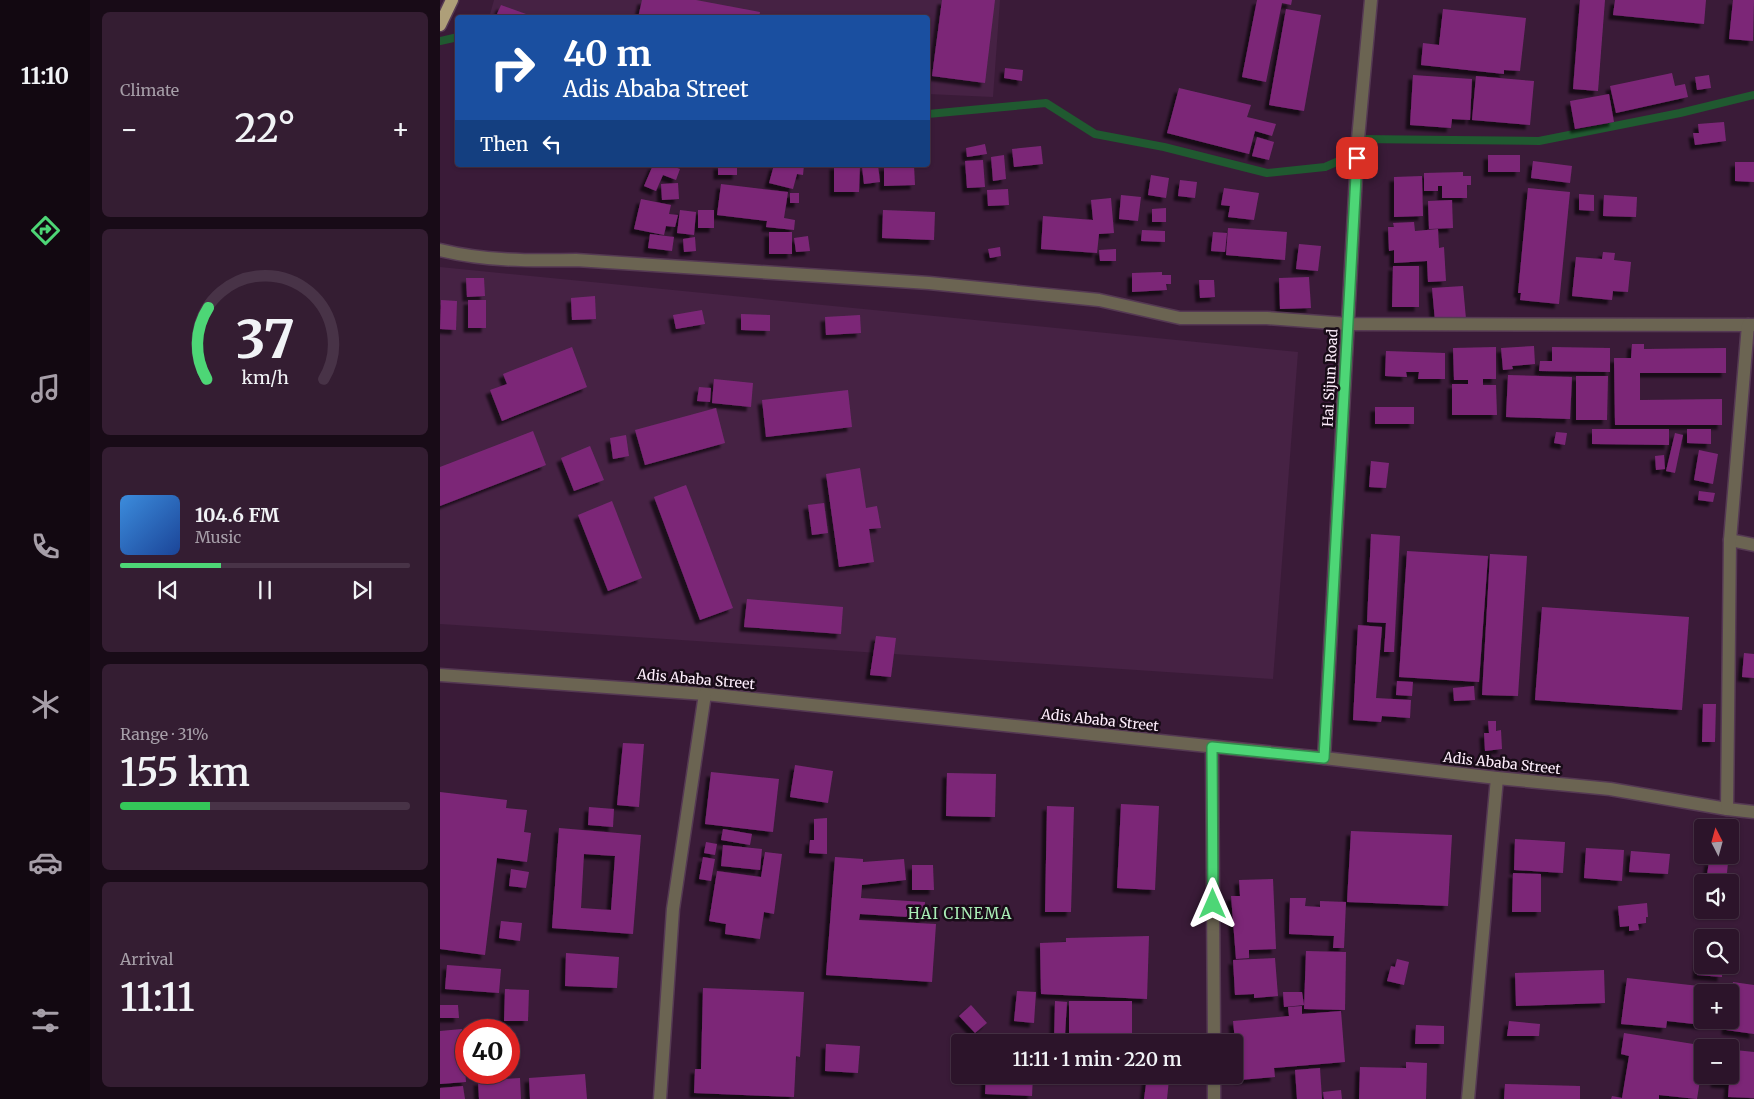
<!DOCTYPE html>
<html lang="en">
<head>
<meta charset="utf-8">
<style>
	body { margin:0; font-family:Merriweather,serif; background:#341d32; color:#f1f3f6; height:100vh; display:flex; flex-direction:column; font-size:19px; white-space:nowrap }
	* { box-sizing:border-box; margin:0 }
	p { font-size:16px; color:#a69ea8 }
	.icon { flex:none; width:28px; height:28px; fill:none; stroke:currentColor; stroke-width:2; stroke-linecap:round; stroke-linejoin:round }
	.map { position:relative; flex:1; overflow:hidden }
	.details { display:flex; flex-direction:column; gap:12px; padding:12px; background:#180b17; width:350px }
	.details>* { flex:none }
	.top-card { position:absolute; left:15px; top:15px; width:475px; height:152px; border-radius:5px; box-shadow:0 1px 4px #0004,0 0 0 1px #483347; background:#1a4fa0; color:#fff; overflow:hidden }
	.needle { width:32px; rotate:354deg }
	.fabs { position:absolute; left:1254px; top:819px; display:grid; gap:10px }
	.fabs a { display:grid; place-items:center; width:45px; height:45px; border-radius:5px; background:#2c142a; box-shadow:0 1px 4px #0004,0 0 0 1px #483347; font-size:25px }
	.speed { position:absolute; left:15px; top:1019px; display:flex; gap:10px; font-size:25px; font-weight:700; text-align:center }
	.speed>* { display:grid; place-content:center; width:65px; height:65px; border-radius:50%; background:#2c142a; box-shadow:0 1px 4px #0004,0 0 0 1px #483347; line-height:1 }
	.speed .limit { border:8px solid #d22; background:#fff; color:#111 }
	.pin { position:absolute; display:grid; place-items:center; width:42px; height:42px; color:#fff; margin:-21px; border-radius:10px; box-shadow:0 2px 8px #0006 }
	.me { position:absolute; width:55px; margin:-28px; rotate:0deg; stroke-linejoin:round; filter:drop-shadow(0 0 4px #0008) }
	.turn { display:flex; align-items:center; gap:18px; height:105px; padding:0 25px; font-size:22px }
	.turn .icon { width:65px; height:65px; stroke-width:2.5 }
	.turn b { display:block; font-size:35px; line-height:42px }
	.then { display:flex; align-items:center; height:48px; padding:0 25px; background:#0003; gap:10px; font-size:19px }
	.big { font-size:38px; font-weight:600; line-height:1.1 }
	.details .card { flex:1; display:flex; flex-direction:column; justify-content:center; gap:8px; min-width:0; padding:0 18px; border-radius:8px; background:#341d32 }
	.details .dial { align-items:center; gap:0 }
	.dial svg { height:130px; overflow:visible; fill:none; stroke:#483347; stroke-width:7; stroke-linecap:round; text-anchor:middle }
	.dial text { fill:#f1f3f6; stroke:none }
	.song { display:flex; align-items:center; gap:15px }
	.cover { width:60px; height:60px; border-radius:8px; background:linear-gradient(135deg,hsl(210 70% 55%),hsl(220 70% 35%)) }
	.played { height:5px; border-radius:2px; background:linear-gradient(90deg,#4dd676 35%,#483347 35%) }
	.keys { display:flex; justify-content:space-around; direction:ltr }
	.heat { display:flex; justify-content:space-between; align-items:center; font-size:28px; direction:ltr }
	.charge { height:8px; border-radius:4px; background:linear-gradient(90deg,#34c759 31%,#483347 0) }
	.trip { position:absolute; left:511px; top:1034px; width:292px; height:50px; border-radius:5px; background:#2c142a; box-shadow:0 1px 4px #0004,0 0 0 1px #483347; font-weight:600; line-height:50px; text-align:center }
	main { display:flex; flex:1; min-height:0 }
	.tab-bar { display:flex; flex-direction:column; width:90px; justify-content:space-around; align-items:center; background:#120811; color:#a69ea8 }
	.tab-bar .icon { width:35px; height:35px }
	.tab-bar .selected { color:#4dd676 }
	.tab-bar b { font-size:22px; color:#f1f3f6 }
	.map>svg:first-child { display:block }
	.built { fill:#462244 }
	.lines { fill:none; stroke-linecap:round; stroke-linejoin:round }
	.stream { stroke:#205930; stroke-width:8 }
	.building { fill:#7b2877; fill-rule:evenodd; filter:url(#shadow) }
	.minor-casing { stroke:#553953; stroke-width:15 }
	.major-casing { stroke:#553953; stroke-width:15 }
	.minor { stroke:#6b6452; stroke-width:12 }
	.major { stroke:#ae9f79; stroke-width:12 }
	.route-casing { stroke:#328b4d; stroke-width:12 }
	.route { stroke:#4dd676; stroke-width:9 }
	.labels { text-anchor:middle; stroke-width:5; stroke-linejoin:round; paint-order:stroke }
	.street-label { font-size:14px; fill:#feeefc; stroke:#190c18 }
	.neighbourhood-label { font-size:15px; letter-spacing:1px; fill:#aaedb7; stroke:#190c18 }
</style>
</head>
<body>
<main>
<nav class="tab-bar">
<b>11:10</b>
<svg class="icon selected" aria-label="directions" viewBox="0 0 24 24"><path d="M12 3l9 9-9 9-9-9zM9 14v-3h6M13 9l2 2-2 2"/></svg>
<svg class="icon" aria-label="music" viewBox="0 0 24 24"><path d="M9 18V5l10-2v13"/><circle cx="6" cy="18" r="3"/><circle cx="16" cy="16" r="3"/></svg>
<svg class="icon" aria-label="phone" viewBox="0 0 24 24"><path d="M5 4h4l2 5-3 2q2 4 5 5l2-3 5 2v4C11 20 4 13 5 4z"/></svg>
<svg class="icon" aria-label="climate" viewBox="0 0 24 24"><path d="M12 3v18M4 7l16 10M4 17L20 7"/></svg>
<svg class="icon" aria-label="car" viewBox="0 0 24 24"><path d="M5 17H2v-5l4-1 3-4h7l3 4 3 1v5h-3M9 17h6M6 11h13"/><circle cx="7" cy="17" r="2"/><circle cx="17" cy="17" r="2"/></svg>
<svg class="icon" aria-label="filters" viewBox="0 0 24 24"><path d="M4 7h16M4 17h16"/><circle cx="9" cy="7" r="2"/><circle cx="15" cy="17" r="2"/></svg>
</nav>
<section class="details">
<div class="card"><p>Climate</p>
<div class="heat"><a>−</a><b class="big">22°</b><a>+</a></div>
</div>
<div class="card dial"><svg viewBox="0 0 100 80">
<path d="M14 69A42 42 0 1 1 86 69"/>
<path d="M14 69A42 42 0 0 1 15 25" stroke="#4dd676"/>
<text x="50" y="56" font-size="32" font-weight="700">37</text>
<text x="50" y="72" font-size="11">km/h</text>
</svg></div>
<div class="card">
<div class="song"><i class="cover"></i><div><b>104.6 FM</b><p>Music</p></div></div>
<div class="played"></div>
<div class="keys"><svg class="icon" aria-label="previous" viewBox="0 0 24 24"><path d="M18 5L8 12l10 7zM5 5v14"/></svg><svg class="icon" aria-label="pause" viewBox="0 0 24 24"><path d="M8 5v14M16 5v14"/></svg><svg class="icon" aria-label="next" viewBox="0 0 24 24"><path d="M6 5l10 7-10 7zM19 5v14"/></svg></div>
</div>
<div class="card"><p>Range · 31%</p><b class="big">155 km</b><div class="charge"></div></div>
<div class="card"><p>Arrival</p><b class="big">11:11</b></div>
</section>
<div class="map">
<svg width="1314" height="1099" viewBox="0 0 1314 1099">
	<defs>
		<filter id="shadow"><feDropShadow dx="-4.5" dy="4.5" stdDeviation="1" flood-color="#0009"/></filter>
	</defs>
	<rect width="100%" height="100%" fill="#3a1b38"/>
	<!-- built -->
	<g class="built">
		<path d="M54,0h506l-7,97 -65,-3v-76h-439z"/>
		<path d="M0,267l858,85 -25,327 -833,-55z"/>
	</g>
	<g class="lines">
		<!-- stream -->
		<g class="stream">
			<path d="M0,41l18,-4"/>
			<path d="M488,114l118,-11 49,31 69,13 103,26 58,-6 23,-10 10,-18 181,2 141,-28 74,-18"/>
		</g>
	</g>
	<!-- building -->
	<g class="building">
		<path d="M202,0h54l64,12 -1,6h-121z"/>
		<path d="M502,0h53l-10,83 -53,-7z"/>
		<path d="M817,0h35l-1,5 -9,-2 -16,79 -24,-5z"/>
		<path d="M1140,0h25l-7,91 -25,-2z"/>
		<path d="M1175,0h91l-2,24 -91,-9z"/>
		<path d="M1293,0h21l-1,41 -24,-2z"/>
		<path d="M61,5l25,9 -1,4h-17l-11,-4z"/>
		<path d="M846,9l35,6 -17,96 -35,-6z"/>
		<path d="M1003,9l83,9 -6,53 -16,-1v4l-83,-9 2,-22 16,2z"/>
		<path d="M565,68l18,2 -1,11 -18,-3z"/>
		<path d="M1232,73l3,13 10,-2 3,13 -72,16 -6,-27z"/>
		<path d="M973,75l59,4 -2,41 -18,-1 -1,9 -41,-3z"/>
		<path d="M1269,75l2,13 -14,2 -2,-13z"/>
		<path d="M1036,76l58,5 -4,44 -58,-5z"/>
		<path d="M739,88l72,17 -4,12 29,7 -4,12 -17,-5 -6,23 -82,-21z"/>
		<path d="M1169,94l5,28 -39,7 -5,-28z"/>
		<path d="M1284,122l2,19 -31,4 -2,-12h6l-1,-9z"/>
		<path d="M817,137l17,5 -5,18 -17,-4z"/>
		<path d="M545,144l2,10 -20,3 -1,-9z"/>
		<path d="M601,146l2,18 -29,3 -2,-18z"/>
		<path d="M564,155l2,24 -13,2 -2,-24z"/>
		<rect x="1048" y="155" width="32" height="17"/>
		<path d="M543,160l2,27 -18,1 -2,-27z"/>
		<path d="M1093,161l39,5 -2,17 -39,-5z"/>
		<path d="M1295,162h19v20l-19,-1z"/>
		<path d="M213,165h16l11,4 -4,11 -13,-5 -7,16 -12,-5z"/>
		<rect x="278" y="165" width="19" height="10"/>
		<path d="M334,165l15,3v-3h15l-1,10 -6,-1 -4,15 -24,-6z"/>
		<path d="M394,165h26l-1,27h-25z"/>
		<path d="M438,165l2,17 -16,2 -2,-17z"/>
		<path d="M474,165l1,20 -31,1v-20z"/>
		<path d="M1023,172v4h8v9h-4v13h-25v-12h-4v5h-14v-18z"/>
		<path d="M711,175l18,3 -3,20 -18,-3z"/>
		<path d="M982,176l1,40 -29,1v-40z"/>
		<path d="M740,180l17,2 -2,16 -17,-2z"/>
		<path d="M238,183l1,16 -17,1 -1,-16z"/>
		<path d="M281,184l67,8 -4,26 11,2 -1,10 -28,-3 1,-6 -50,-6z"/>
		<path d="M784,188l35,5 -5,27 -26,-3 2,-11 -9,-1z"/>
		<path d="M1088,188l42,4 -11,112 -39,-4 1,-7h-3z"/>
		<path d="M568,189l1,16 -21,1 -1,-16z"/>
		<rect x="350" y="193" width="9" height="10"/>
		<path d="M1139,194l15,1v16l-15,-1z"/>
		<path d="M681,195l20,2 -3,24 -19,-2z"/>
		<path d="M1164,195l33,2 -1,20 -33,-1z"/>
		<path d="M671,198l3,35 -15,1 -2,19 -56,-4 2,-33 50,4 -2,-20z"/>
		<path d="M201,199l30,6 -2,9 9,1 -3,12 -9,-1 -2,9 -30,-6z"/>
		<path d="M1012,200l1,28 -24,1 -1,-28z"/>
		<path d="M726,208v14h-14v-13z"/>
		<path d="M240,210l16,2 -2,23 -17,-2z"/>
		<rect x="258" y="210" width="16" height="18"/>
		<path d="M443,210l52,2 -1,28 -52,-2z"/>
		<path d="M974,222l1,9 23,-2 1,19 5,-1 2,34 -18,1 -1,-21 -33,2v-13l-5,1 -1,-24h6l-1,-4z"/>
		<path d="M788,228l59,4 -2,28 -59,-5z"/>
		<path d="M702,230l23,1v11l-24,-1z"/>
		<rect x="329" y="232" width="23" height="22"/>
		<path d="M773,232l14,1 -2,19 -14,-1z"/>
		<path d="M210,234l24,3 -2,14 -24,-3z"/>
		<path d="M368,236l2,15 -14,1 -2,-14z"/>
		<path d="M255,237l1,14 -12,1 -1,-13z"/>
		<path d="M859,244l22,2 -3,25 -22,-2z"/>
		<path d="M560,247l1,9 -11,2 -2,-9z"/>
		<path d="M676,249v12h-16l-1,-11z"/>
		<path d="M1163,252l12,1 -1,7 17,2 -3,30 -15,-1 -1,9 -40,-4 4,-39 26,2z"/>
		<path d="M953,266h26v41h-27z"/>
		<path d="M722,272v3h9v9h-5l1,6 -35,2v-19z"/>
		<path d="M869,277l2,31 -31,1 -1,-31z"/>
		<path d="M26,278h18l1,18 -18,1z"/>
		<path d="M759,280h15l1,17 -15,1z"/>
		<path d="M1023,286l3,33 -31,2 -3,-33z"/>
		<path d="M155,296l1,23 -24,1 -1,-22z"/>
		<path d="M1,300l16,1 -1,29 -16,-1z"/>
		<rect x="28" y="300" width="18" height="28"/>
		<path d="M262,310l3,14 -29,5 -3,-14z"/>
		<path d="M301,314l29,1v16l-29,-1z"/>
		<path d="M420,315l1,18 -35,2 -1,-18z"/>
		<path d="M1192,344h12v5l82,-1v25h-86v27l82,-1v26h-107l-1,-67h17z"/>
		<path d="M1094,346l1,18 -23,2 1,3 -10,1 -2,-22z"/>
		<path d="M132,347l15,40 -85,34 -12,-31 17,-6 -4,-10z"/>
		<path d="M1056,347v32h-13v6h13l1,30h-45v-31h16v-4h-14l-1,-32z"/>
		<path d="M1112,347l58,1v24l-71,-1 1,-10h12z"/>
		<path d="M946,351l59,2v26h-27l1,-7h-13l1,5 -22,-1z"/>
		<path d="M1068,375l64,2 -2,42 -64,-2z"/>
		<path d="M1136,376h32l-1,44h-31z"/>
		<path d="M274,379l39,4 -2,24 -39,-4z"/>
		<path d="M259,387l12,1 -1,14 -13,-1z"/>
		<path d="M408,390l4,37 -86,10 -4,-37z"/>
		<rect x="935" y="407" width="39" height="17"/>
		<path d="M276,408l9,35 -80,22 -10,-35z"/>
		<path d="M1152,429h77v16l-77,-1z"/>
		<path d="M1247,429h24v15l-24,-1z"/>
		<path d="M93,431l13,34 -106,41v-39z"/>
		<path d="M1116,432l11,1 -2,12 -11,-2z"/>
		<path d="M1235,433l8,2 -8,38 -9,-2z"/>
		<path d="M186,435l3,21 -16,3 -3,-21z"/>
		<path d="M150,446l14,34 -30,11 -13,-33z"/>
		<path d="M1259,450l19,4 -5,30 -19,-4z"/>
		<path d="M1224,455l1,14 -9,1 -1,-14z"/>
		<path d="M931,461l18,2 -3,25 -17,-1z"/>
		<path d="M420,468l6,40 11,-2 4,22 -12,1 5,33 -35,5 -13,-93z"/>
		<path d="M246,485l47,123 -33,12 -46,-123z"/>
		<path d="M1259,491l16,2 -2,9 -15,-2z"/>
		<path d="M172,501l30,77 -34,13 -30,-76z"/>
		<path d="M384,503l4,30 -16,2 -4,-30z"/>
		<path d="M931,534l29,2 -6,116h-10l2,-29 -19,-1z"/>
		<path d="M967,551l81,5 -9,126 -80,-5z"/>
		<path d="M1050,554l37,2 -9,140 -36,-1z"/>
		<path d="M307,599l96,8 -2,27 -97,-7z"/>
		<path d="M1102,607l147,10 -7,93 -147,-10z"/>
		<path d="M918,625l24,2 -6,71 35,2 -1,18 -28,-2 -1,6 -28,-2z"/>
		<path d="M436,636l20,2 -5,39 -21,-2z"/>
		<path d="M1304,653l10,1v24l-12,-1z"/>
		<path d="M957,681l16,1 -1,14 -16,-1z"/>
		<path d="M1034,686l1,14 -21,1 -1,-13z"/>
		<path d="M1263,704h13l-1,38h-13z"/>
		<path d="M1048,721h8v10l5,-1 1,19 -17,2 -1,-18h5z"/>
		<path d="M183,743l21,1 -5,63 -22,-2z"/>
		<path d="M355,765l38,6 -5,32 -38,-6z"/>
		<path d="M271,772l68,7 -6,53 -68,-8z"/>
		<path d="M507,773l49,1 -1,43 -49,-1z"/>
		<path d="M0,792l67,8 -1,8 21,2 -3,22 7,1 -4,29 -30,-4 -12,97 -45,-6z"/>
		<path d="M681,804l38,2 -4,84 -38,-2z"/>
		<path d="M607,806l27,1 -3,105h-26z"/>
		<path d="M149,807l25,2 -1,18 -25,-2z"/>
		<path d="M387,818v36l-18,-1 1,-13h4v-21z"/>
		<path d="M119,828l82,7 -8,99 -81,-6zM144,854l31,2 -4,54 -30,-2z"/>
		<path d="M283,829l29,5 -2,11 -29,-5z"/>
		<path d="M911,831l101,4 -4,71 -101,-4z"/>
		<path d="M1075,839l50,3 -2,31 -49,-3z"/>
		<path d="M266,842l11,2 -2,11 -11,-2z"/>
		<path d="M283,845l39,4 -2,21 -39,-4z"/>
		<path d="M1146,848l38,2 -2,31 -38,-3z"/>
		<path d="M1191,851l39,3 -2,20 -39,-2z"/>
		<path d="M325,852l17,2 -8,60 -10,-2 -4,27 -35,-5 1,-10 -17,-3 8,-50 44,6z"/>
		<path d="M263,857l12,2 -4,22 -12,-2z"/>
		<path d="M395,857l28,2v3l41,-3 2,21 -44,5 -1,13 64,4 -1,16 -64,-4 -1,6 77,4 -4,58 -106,-7z"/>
		<path d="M1269,861l19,2 -2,19h-20z"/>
		<path d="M472,865h21l1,25h-22z"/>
		<path d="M71,869l18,3 -3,16 -17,-2z"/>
		<path d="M1073,873l28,1v38h-29z"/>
		<path d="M833,879l3,70 -27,1v8l-13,1 -5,-63h9l-1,-16z"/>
		<path d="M850,898h16l-1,8 15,1v-6l26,1 -2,46h-11l1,-12 -45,-2z"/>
		<path d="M1207,903l1,14h-2v6l-8,1 1,6 -10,1v-5l-9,1 -2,-21z"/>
		<path d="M61,921l21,2 -2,18 -21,-3z"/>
		<path d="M709,936l-2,63 -106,-5 -1,-51 26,-1v-4z"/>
		<path d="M1260,941h2v24h20v12l-25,-2z"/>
		<path d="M866,951l40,1 -1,58 -41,-1z"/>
		<path d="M126,953l53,4 -2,31 -52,-2z"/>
		<path d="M835,958l3,38 -24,2v-4l-19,1 -2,-35z"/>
		<path d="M957,959l12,3 -5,23 -17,-4 4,-15 4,1z"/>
		<path d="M7,965l54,4 -2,24 -54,-4z"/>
		<path d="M1164,970l1,33 -89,3 -1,-33z"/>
		<path d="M1187,978l81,9 -1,5h-5l1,33 -36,-4 -1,7 -45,-4z"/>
		<path d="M1293,982l21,3v49l-28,-4 1,-10h3z"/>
		<path d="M263,988l101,4 -4,65 -4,-1 -2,41 -100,-4 1,-24h6z"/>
		<path d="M65,989l24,1 -1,31h-24z"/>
		<path d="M577,991l19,1 -2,31 -20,-2z"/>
		<path d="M843,992h19l2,13 -20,2z"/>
		<path d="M615,1001l12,1 -2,33 71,4v3h-82z"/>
		<path d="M629,1001h63v32l-63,1z"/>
		<path d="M0,1005h18l1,13h-19z"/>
		<path d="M531,1005l16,18 -12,10 -16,-17z"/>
		<path d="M862,1006v8l39,-3 4,51 -71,6 1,9 -36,3 -6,-59 56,-5 -1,-9z"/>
		<path d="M1069,1021l31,3 -1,12h-32z"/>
		<path d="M976,1025l28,1v18h-29z"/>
		<path d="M22,1029l4,53 -26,2v-53z"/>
		<path d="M1184,1033l82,13 -4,2v19l-5,32 -38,-4v4h-48l1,-3 10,2 7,-42 -8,-2z"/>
		<path d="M386,1044l34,2 -2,27 -33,-2z"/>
		<path d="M1295,1050l19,2v46l-26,-1 1,-13 -14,-1 1,-8h14v-14l4,1z"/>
		<path d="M966,1062l21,1 -1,36h-67l1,-32 46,1z"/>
		<path d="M880,1068l2,31h-25l-2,-29z"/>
		<path d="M145,1074l2,25h-57l-1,-21z"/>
		<path d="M546,1075h47l-1,21 -47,-2z"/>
		<path d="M707,1077l22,2 -2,20h-23z"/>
		<path d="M80,1078l1,21h-42l-1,-18z"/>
		<path d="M1065,1084l75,2v13h-76z"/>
		<path d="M23,1086l2,13h-25v-11z"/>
		<path d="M901,1090l1,9h-18l-1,-7z"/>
	</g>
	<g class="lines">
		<defs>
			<g id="minor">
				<path d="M0,250c45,11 90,11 136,10l353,23 170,17 81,18h87l81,6 406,1"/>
				<path d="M1290,540l24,5"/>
				<path d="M0,675l265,19 619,64 173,20 113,11 117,20 27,3"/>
				<path d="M772,747l2,295"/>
				<path d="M884,758l34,-619 13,-139"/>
				<path d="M1287,809l3,-269 18,-215"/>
				<path d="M774,1075v24"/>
				<path d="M220,1099l13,-190 32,-215"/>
				<path d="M1028,1099l29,-321"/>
			</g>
			<path id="major" d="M0,25l12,-25"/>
		</defs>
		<!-- minor casing -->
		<use href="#minor" class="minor-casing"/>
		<!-- major casing -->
		<use href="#major" class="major-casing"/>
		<!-- minor -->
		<use href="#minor" class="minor"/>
		<!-- major -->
		<use href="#major" class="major"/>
	</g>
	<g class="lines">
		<defs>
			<path id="route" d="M773,904l-1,-157 112,11 33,-600"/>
		</defs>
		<!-- route casing -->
		<use href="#route" class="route-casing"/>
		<!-- route -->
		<use href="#route" class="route"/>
	</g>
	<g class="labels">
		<!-- street labels -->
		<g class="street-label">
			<text transform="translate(890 378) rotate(-87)" y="5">Hai Sijun Road</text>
			<text transform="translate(256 679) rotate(5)" y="5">Adis Ababa Street</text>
			<text transform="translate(660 720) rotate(6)" y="5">Adis Ababa Street</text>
			<text transform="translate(1062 763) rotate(6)" y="5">Adis Ababa Street</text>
		</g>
		<!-- neighbourhood labels -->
		<g class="neighbourhood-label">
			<text x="520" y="919">HAI CINEMA</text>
		</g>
	</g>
</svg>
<div class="fabs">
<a><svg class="needle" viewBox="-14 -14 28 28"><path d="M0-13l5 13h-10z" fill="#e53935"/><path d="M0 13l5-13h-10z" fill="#a69ea8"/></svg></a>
<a><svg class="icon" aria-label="sound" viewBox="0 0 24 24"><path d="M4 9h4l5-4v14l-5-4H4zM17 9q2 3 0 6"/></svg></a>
<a><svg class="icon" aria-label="search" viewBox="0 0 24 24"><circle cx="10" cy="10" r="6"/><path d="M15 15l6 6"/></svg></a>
<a>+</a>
<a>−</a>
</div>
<div class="speed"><div class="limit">40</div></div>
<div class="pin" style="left:917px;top:158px;background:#d93025"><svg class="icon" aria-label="arrive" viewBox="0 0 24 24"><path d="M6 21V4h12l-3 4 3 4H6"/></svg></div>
<svg class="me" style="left:773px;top:904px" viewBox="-20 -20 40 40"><path d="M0-17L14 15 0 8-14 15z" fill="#4dd676" stroke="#fff" stroke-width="4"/></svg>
<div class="trip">11:11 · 1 min · 220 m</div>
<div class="top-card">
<div class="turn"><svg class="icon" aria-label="right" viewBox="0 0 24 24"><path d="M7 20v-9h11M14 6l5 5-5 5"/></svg><div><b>40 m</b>Adis Ababa Street</div></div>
<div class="then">Then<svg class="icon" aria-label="left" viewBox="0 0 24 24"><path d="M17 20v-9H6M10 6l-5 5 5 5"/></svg></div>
</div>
</div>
</main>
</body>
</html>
